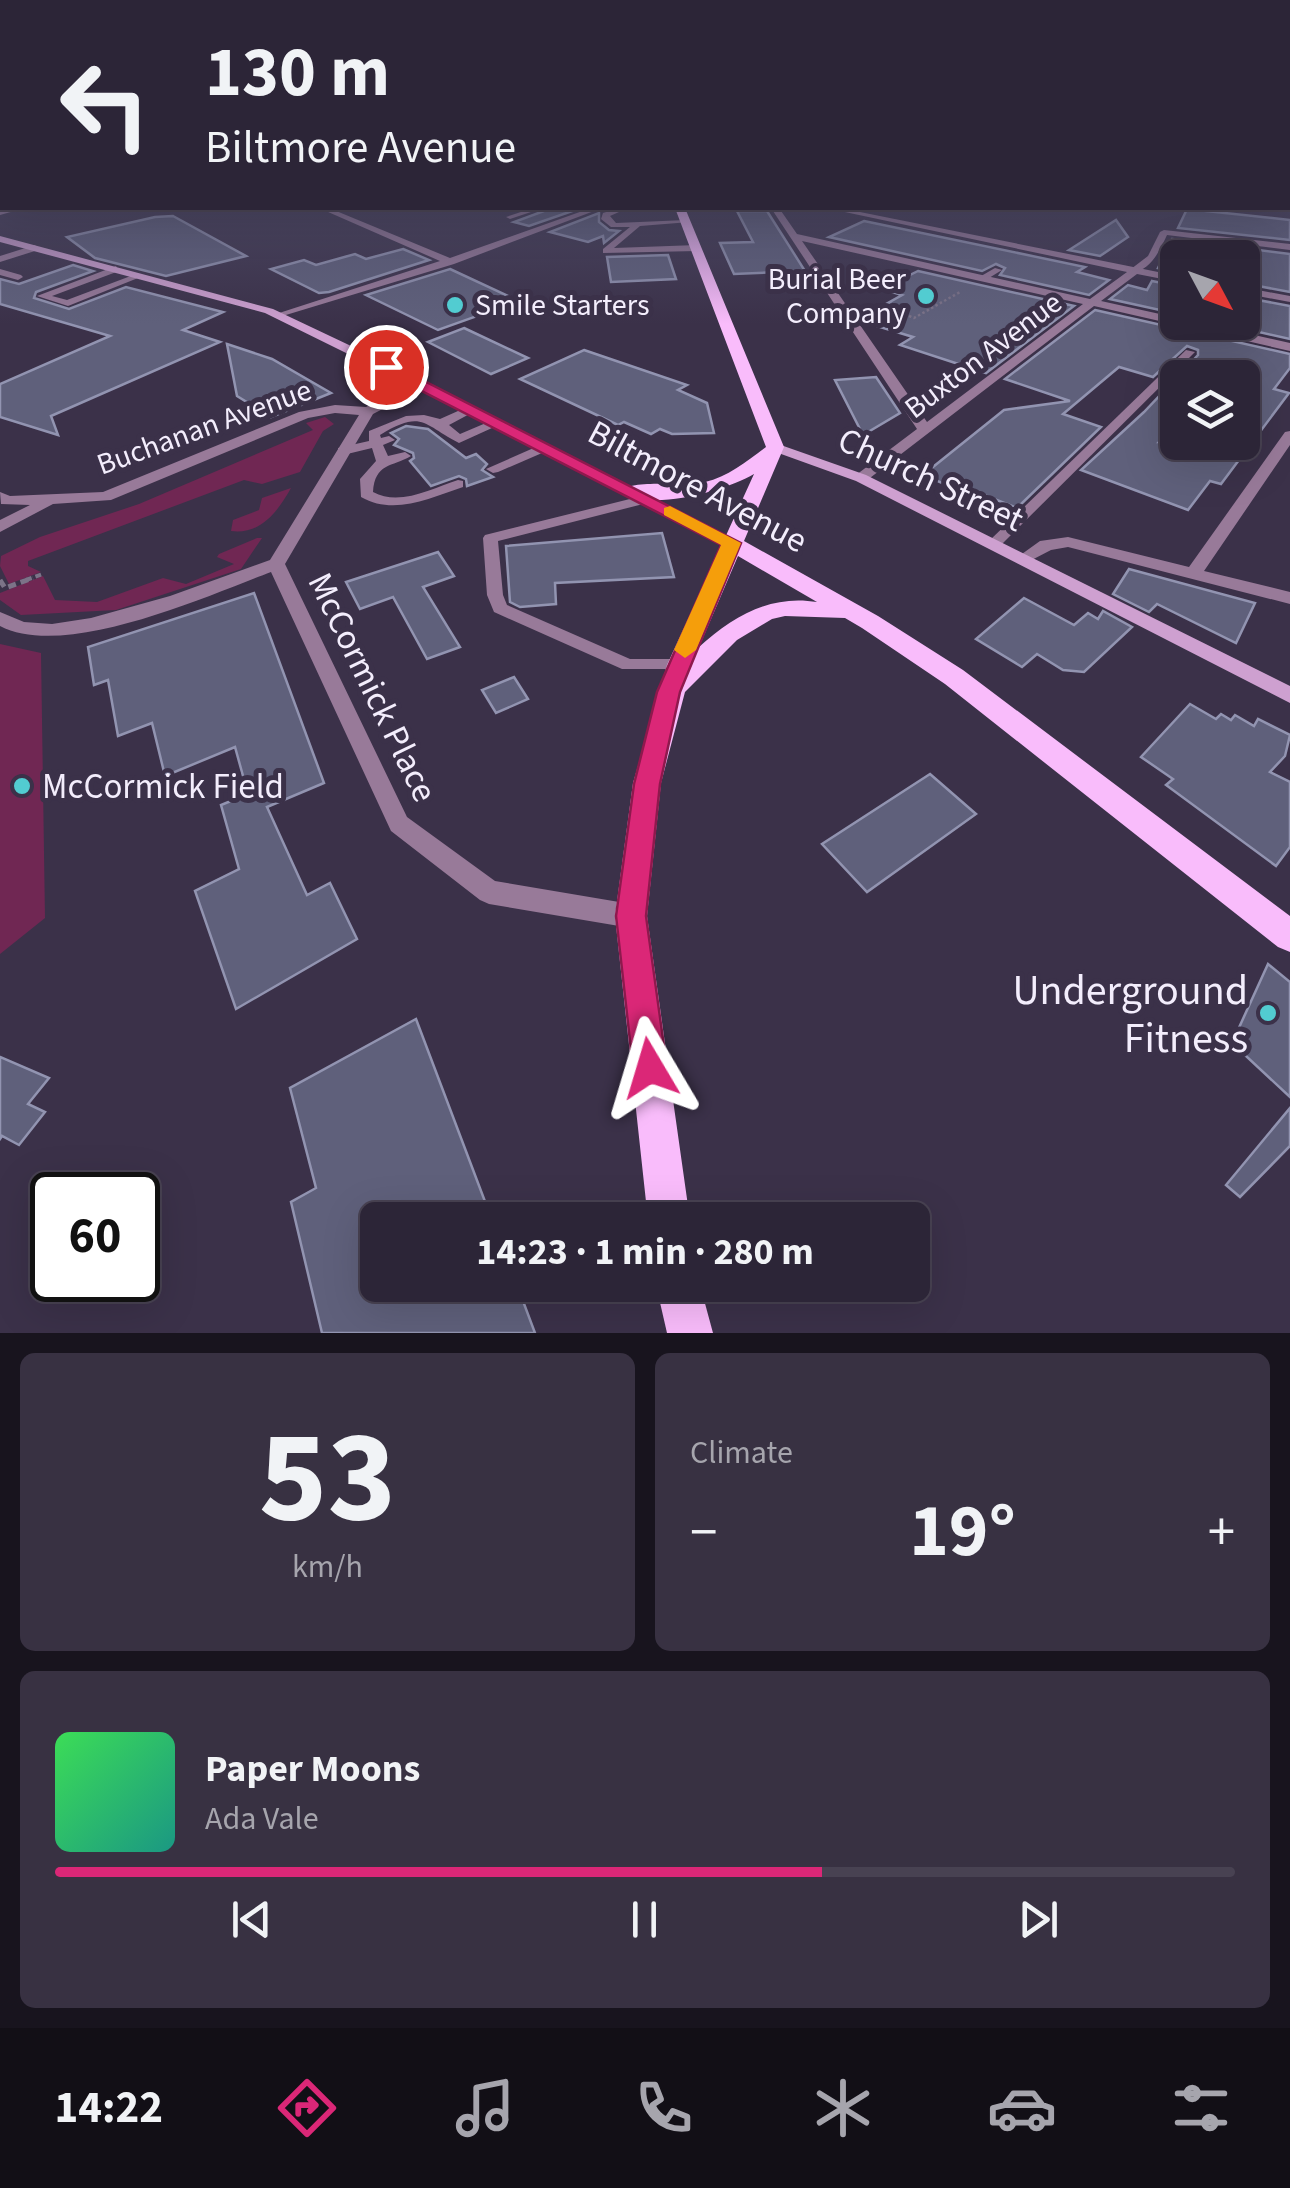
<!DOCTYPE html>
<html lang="en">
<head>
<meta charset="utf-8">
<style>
	body { margin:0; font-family:"Source Sans 3",sans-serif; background:#383142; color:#f1f3f6; height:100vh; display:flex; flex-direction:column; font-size:38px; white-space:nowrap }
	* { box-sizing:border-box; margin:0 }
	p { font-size:32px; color:#a6a5ad }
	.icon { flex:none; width:55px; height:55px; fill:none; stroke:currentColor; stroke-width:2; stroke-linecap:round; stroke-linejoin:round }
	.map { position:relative; height:1333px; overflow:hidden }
	.sheet { display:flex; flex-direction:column; gap:20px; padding:20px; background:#18141e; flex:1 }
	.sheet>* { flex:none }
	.banner { position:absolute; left:0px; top:0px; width:1290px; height:210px; box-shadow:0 10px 40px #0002,0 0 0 2px #484252; background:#2c2537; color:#f1f3f6; overflow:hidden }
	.needle { width:65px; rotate:131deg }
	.controls { position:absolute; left:1160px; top:240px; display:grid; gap:20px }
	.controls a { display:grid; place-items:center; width:100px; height:100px; border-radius:15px; background:#2c2537; box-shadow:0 10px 40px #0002,0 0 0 2px #484252; font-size:50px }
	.speed { position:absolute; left:30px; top:1172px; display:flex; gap:20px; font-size:50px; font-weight:700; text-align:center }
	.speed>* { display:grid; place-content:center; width:130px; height:130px; border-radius:50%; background:#2c2537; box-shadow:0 10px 40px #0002,0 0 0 2px #484252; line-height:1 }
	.speed .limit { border:5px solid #111; border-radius:15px; background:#fff; color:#111 }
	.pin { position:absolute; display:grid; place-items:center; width:85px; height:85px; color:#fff; margin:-42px; border:5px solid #fff; border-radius:50%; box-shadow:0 2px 10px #0007 }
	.me { position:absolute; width:110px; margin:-55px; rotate:353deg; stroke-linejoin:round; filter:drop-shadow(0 0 8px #0008) }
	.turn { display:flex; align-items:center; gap:35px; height:210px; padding:0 40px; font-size:45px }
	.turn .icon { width:130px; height:130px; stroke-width:2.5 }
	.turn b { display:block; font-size:70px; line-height:85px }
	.big { font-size:75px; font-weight:700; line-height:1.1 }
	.sheet .card { flex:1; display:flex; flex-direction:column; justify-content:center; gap:15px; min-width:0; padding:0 35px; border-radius:15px; background:#383142 }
	.sheet .dial { align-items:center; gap:0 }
	.dial b { font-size:130px; line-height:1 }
	.song { display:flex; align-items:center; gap:30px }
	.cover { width:120px; height:120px; border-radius:15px; background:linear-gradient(135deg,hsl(130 70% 55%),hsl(170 70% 35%)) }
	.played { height:10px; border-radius:5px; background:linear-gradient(90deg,#db2777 65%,#484252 65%) }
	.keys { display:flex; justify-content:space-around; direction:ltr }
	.heat { display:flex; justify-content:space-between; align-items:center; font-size:55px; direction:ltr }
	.sheet .tiles { flex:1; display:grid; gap:20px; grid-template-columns:1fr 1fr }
	.card:last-child { grid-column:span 2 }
	.trip { position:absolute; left:360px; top:1202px; width:570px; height:100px; border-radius:15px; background:#2c2537; box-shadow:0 10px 40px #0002,0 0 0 2px #484252; font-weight:700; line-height:100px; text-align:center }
	.tab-bar { display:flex; height:160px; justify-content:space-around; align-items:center; background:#120f16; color:#a6a5ad }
	.tab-bar .icon { width:70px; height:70px }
	.tab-bar .active { color:#db2777 }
	.tab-bar b { font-size:45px; color:#f1f3f6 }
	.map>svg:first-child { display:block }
	.green { fill:#702753 }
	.building { fill:#5f607b; stroke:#9294b1; stroke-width:2.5; fill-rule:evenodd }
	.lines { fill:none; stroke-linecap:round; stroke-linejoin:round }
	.path-far2 { stroke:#7c7388; stroke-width:2.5; stroke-dasharray:2.5 2.5; stroke-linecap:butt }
	.path-far1 { stroke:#7c7388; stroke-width:4; stroke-dasharray:6 4; stroke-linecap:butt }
	.path { stroke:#7c7388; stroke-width:5; stroke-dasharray:8 5; stroke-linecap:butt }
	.service { fill:#987a99; fill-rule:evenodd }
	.minor { fill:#987a99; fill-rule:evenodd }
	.secondary { fill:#cea0d0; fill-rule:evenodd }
	.primary { fill:#f9bcfb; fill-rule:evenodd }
	.route { fill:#db2777; stroke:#8e194d; stroke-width:2.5 }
	.slow { fill:#f59e0b }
	.poi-dot { fill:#52ccd1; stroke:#3b3149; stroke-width:4 }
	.labels { text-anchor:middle; stroke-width:10; stroke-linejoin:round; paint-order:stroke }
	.far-poi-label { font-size:30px; fill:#f3edfc; stroke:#3b3149; text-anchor:end }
	.far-street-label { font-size:30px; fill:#f3edfc; stroke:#3b3149 }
	.street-label { font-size:35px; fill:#f3edfc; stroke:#3b3149 }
	.poi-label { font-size:35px; fill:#f3edfc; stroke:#3b3149; text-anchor:start }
	.near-poi-label { font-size:42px; fill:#f3edfc; stroke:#3b3149; text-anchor:end }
</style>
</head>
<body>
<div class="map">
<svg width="1290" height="1333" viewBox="0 0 1290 1333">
	<rect width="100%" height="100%" fill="#3b3149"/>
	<!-- green -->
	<g class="green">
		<path d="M325,417l9,7 -11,7 -23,41 -38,12 -18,-4 -216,81v5l13,6 -32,12 -9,-18 1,-10 39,-19 99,-33 174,-74 -7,-7z"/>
		<path d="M291,488c-13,23 -30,47 -60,43l2,-11 26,-10 3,-12z"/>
		<path d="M257,538h5l-21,31 -125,41 -95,5 -21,-15v-7l43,-17 12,24 42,2 66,-24 23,6 48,-20 -17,-7 2,-3z"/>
		<path d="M0,644l41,9 4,265 -45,36z"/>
	</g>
	<!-- building -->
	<g class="building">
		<path d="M552,208h29l-52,18 -15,-4z"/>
		<path d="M1187,209l103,11v20l-112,-12z"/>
		<path d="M737,211h30l38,60 -71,3 -14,-31 33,-1z"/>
		<path d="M599,213v9l10,8 10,1 -15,12 -1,-7 -15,6 -38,-10z"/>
		<path d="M173,216l73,40 -80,20 -71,-18 -28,-21 88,-20z"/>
		<path d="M1116,220l12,17 -28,19 -31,-6z"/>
		<path d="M864,221l221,46 -8,5 32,8 -20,15 -89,-20 5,-7 -9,-4 -14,7 -153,-34z"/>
		<path d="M1172,239l118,15v38l-48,-9v-25h-64v14l-20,-4z"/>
		<path d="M403,249l26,11 -100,32 -10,1 -48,-24 33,-9 12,5 39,-11 11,5z"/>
		<path d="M668,255l8,24 -65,3 -4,-25z"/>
		<path d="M73,265l20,6 -57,21 -2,6 35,11 57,-22 97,25 -40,18 37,12 -169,74 7,19 -58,-18v-33l110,-48 -110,-32v-25l19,5z"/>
		<path d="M450,269l69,32 -81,29 -72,-35z"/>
		<path d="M918,271l156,35 -88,67 -86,-28 13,-8 -43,-13 31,-17 -13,-4 14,-8 -20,-6z"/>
		<path d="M1152,281l26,5v28l-68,-15 18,-14 19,5z"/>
		<path d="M1242,297l48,9v33l-75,-17h27z"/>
		<path d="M1095,310l195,44v14l-16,21 15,4 -68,91 -11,-3 -22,29 -107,-40 63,-58 54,-57v-5l-11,-4 -34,31 -34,-10 -56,47 38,13 -84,81 -33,-13 -4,4 -57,-24 81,-65 66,-9 -65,-22zM1178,378h64v64h-83l19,-20z"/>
		<path d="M464,328l64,30 -37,16 -63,-32z"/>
		<path d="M227,344l45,15 59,34 -60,24 -34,-21z"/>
		<path d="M584,350l103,35 -9,5 29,13 7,30 -42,1 -12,-5 -9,5 -27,-12 -6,3 -98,-46z"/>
		<path d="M876,377l24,36 -37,22 -28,-55z"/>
		<path d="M406,426l22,3 38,29 10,-4 11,10 -5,6 11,7 -26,9 -1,-7 -7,-3 -28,10 -21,-25 4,-3 -1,-5 -19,-8 5,-6 -8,-6z"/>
		<path d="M662,533l12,44 -119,6 1,21 -36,3 -10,-5 -4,-56z"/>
		<path d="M438,552l16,24 -31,11 37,60 -33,12 -34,-62 -33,12 -14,-27z"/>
		<path d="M1129,569l126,34 -19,40 -79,-39 -8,8 -36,-18z"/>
		<path d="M254,593l70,190 -57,24 40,88 23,-12 27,56 -121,70 -41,-118 44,-22 -18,-64 27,-11 -13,-47 -70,29 -13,-53 -34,13 -10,-56 -14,5 -6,-38z"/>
		<path d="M1024,598l50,27 14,-12 10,6 5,-8 29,16 -48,45 -21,-2 -26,-16 -15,13 -46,-28z"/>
		<path d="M514,677l14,22 -32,14 -14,-23z"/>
		<path d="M1190,704l26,15 5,-5 10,6 4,-5 19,11 4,-7 32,16 -5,21 -15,16 20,10v65l-14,19 -110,-81 7,-6 -32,-22z"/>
		<path d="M930,774l46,40 -109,78 -45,-48z"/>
		<path d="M1268,964l22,18v115l-58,-54z"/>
		<path d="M416,1019l76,201h-114v65h139l18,48h-213l-31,-131 25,-14 -26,-100z"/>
		<path d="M0,1057l49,21 -21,26 17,8 -26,33 -17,-9 -2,3z"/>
		<path d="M1290,1108v38l-50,51 -14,-12z"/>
	</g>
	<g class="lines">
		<!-- path-far2 -->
		<g class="path-far2">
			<path d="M894,307l-5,3 6,1"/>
			<path d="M909,316l5,2 46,-26"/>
			<path d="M894,319l7,2"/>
		</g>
		<!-- path-far1 -->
		<path class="path-far1" d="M26,580l17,-6"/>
		<!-- path -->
		<path class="path" d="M0,580l5,8 28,-10"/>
		<!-- service -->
		<g class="service">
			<rect x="1288" y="188" width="2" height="4"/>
			<path d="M533,208h10l-33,11 -4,-2z"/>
			<path d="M619,208h9l-18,8 6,7 70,-3 4,2 -50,4 -26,22 83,-3 4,3 -4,3 -94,2v-4l27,-22h-19l-10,-8 2,-6z"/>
			<path d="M1164,230l126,14v6l-123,-15c-8,17 -16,35 -36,38v-4l17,-13 12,-24z"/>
			<path d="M35,245l3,5 -38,12v-6z"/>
			<path d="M116,266l3,5 -67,25 15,4 69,-26 7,2 -75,30 -31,-10z"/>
			<path d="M995,268l7,2 -18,11 -8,-2z"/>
			<path d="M0,269l21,6 2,2 -5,3 -18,-5z"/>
			<path d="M1186,350l9,2 -196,195h-10v-6z"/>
			<path d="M467,407l10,3 -28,15 11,9 33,-14 10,3 -44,20c-36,-18 -36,-34 -79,-8l1,3 8,-2 6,4 -12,5 5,11 17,-4 6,4c-19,11 -36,7 -38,36 27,15 59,-4 85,-12l5,1v6c-33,11 -69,29 -102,10l-1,-18 16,-18 -4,-13 -29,7 -5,-1v-6l31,-7v-10l37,-15 18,-1 16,4z"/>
			<path d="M545,443l6,4 -2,3 -51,22 -5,1 -7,-4z"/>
			<path d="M646,495l5,1v6l-153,39 5,54 4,10 123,54h49l9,6 -3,4h-63l-128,-57 -7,-17 -4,-57 2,-3z"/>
		</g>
		<!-- minor -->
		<g class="minor">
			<rect x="1288" y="142" width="2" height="4"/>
			<path d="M10,208h15l-25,7v-6z"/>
			<path d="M319,208h10l121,50 141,-50h11l-148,56 -178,54v-4l164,-53z"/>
			<path d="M771,208h8l18,26 293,65 37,-27 -301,-64h14l338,68v6l-41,-8 -36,27 77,17v4h18l94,21v8l-196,-45 -228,175h-10v-6l61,-46zM802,241l281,63 -156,118z"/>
			<path d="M1242,287l48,9v6l-48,-9z"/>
			<path d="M420,380l5,1v6l-52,27 -88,150 122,253 88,64 136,23 9,3 4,9 -4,9 -9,3 -142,-24 -9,-4 -89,-69 -120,-259c-66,25 -206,88 -271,54v-14l24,10 28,2 39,-6 79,-22 100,-36 89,-145 -24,-2 -27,5 -197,82 -58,4 -53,28v-12l30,-15 -29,-1 -1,-12 10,4 93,-4 196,-80 36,-7 31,2z"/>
			<path d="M1290,431v14l-86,126 86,21v12l-222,-57 -17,3 -27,14 -9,-5 25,-18 28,-4 121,30 96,-135z"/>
		</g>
		<!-- secondary -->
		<g class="secondary">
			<path d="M1290,195v6l-2,-1v-4z"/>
			<path d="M0,236l273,73 152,72 314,162 -8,5 -6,-1 -310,-160 -150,-74 -265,-71z"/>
			<path d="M775,443l91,32 424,211v17l-434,-222 -86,-31 -2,-3z"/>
		</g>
		<!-- primary -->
		<g class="primary">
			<path d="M675,208h10l99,239 -40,94 134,75 85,54 327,246v36l-12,-5 -333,-263 -83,-56 -17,-10 -60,-2 -13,3 -35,21 -52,52 -24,91 -14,133 43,304h-42l-33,-304 18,-133 34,-118 87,-191c-28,17 -107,39 -134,17 14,-12 63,-4 85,-9 23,-5 43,-22 61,-35zM738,556l79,46c-47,-8 -85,15 -118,45z"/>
			<path d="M656,1285h44l13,48h-46z"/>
		</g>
	</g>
	<!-- sky -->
	<linearGradient id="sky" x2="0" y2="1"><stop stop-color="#201b28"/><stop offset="0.42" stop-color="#4f4e6a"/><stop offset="1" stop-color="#4f4e6a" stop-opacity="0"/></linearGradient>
	<rect width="1290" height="324" fill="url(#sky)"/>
	<!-- route -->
	<path class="route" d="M381,364h10l350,179 -61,149 -20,92 -14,132 21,152 -5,12 -12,5 -12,-5 -5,-12 -17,-152 18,-132 23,-92 64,-147 -340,-175z"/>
	<!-- slow -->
	<path class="slow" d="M670,506l71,37 -45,107 -11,8 -11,-8 47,-105 -57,-30v-7z"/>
	<!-- markers -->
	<g class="poi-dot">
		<circle cx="926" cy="296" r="10"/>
		<circle cx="455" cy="305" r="10"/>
		<circle cx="22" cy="786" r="10"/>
		<circle cx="1268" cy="1013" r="10"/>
	</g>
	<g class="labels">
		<!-- far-poi labels -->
		<g class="far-poi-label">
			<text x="906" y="289">Burial Beer<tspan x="906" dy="34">Company</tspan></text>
			<text x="475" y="315" text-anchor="start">Smile Starters</text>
		</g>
		<!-- far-street labels -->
		<g class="far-street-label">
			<text transform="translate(983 355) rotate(-37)" y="10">Buxton Avenue</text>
			<text transform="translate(204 427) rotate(-20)" y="10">Buchanan Avenue</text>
		</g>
		<!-- street labels -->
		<g class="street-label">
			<text transform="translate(931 479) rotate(25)" y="12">Church Street</text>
			<text transform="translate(698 486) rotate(28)" y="12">Biltmore Avenue</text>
			<text transform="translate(373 687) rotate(64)" y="12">McCormick Place</text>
		</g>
		<!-- poi labels -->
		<g class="poi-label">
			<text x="42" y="798">McCormick Field</text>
		</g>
		<!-- near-poi labels -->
		<g class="near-poi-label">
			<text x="1248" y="1004">Underground<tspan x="1248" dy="48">Fitness</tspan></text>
		</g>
	</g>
</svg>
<div class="controls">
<a><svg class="needle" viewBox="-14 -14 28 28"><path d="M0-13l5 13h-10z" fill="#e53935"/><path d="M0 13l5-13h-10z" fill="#a6a5ad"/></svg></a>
<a><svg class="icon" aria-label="layers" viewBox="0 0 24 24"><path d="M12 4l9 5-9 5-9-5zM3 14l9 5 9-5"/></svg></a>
</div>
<div class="speed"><div class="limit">60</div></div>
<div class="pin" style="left:386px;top:367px;background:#d93025"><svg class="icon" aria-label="arrive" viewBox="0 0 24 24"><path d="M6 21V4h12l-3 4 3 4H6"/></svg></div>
<svg class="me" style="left:650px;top:1068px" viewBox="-20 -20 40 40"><path d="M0-17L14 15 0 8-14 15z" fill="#db2777" stroke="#fff" stroke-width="4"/></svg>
<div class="trip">14:23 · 1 min · 280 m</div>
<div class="banner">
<div class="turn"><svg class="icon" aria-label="left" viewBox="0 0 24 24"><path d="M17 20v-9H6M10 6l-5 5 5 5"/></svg><div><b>130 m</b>Biltmore Avenue</div></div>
</div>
</div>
<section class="sheet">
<div class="tiles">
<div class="card dial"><b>53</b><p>km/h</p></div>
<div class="card"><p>Climate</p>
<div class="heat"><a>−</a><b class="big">19°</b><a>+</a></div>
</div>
<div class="card">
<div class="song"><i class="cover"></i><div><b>Paper Moons</b><p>Ada Vale</p></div></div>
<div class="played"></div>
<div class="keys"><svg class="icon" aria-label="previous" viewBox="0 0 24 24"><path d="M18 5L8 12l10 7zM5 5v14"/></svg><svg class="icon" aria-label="pause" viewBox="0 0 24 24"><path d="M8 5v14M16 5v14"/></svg><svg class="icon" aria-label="next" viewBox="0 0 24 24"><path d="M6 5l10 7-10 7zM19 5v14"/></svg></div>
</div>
</div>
</section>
<nav class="tab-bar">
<b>14:22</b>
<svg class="icon active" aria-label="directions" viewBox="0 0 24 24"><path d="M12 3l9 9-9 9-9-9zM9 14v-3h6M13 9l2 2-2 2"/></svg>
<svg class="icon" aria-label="music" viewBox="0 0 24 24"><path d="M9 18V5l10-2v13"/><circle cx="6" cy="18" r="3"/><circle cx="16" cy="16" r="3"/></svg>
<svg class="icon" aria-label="phone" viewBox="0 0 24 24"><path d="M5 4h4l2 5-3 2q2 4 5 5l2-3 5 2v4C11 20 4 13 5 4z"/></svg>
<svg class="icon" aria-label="climate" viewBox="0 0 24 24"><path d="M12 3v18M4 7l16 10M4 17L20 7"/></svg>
<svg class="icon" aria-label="car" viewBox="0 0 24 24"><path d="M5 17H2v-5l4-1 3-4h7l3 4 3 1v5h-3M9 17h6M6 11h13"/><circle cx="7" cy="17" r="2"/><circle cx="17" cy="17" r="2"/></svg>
<svg class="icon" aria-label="filters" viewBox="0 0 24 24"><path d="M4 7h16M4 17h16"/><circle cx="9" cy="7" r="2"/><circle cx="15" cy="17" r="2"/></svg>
</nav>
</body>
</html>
